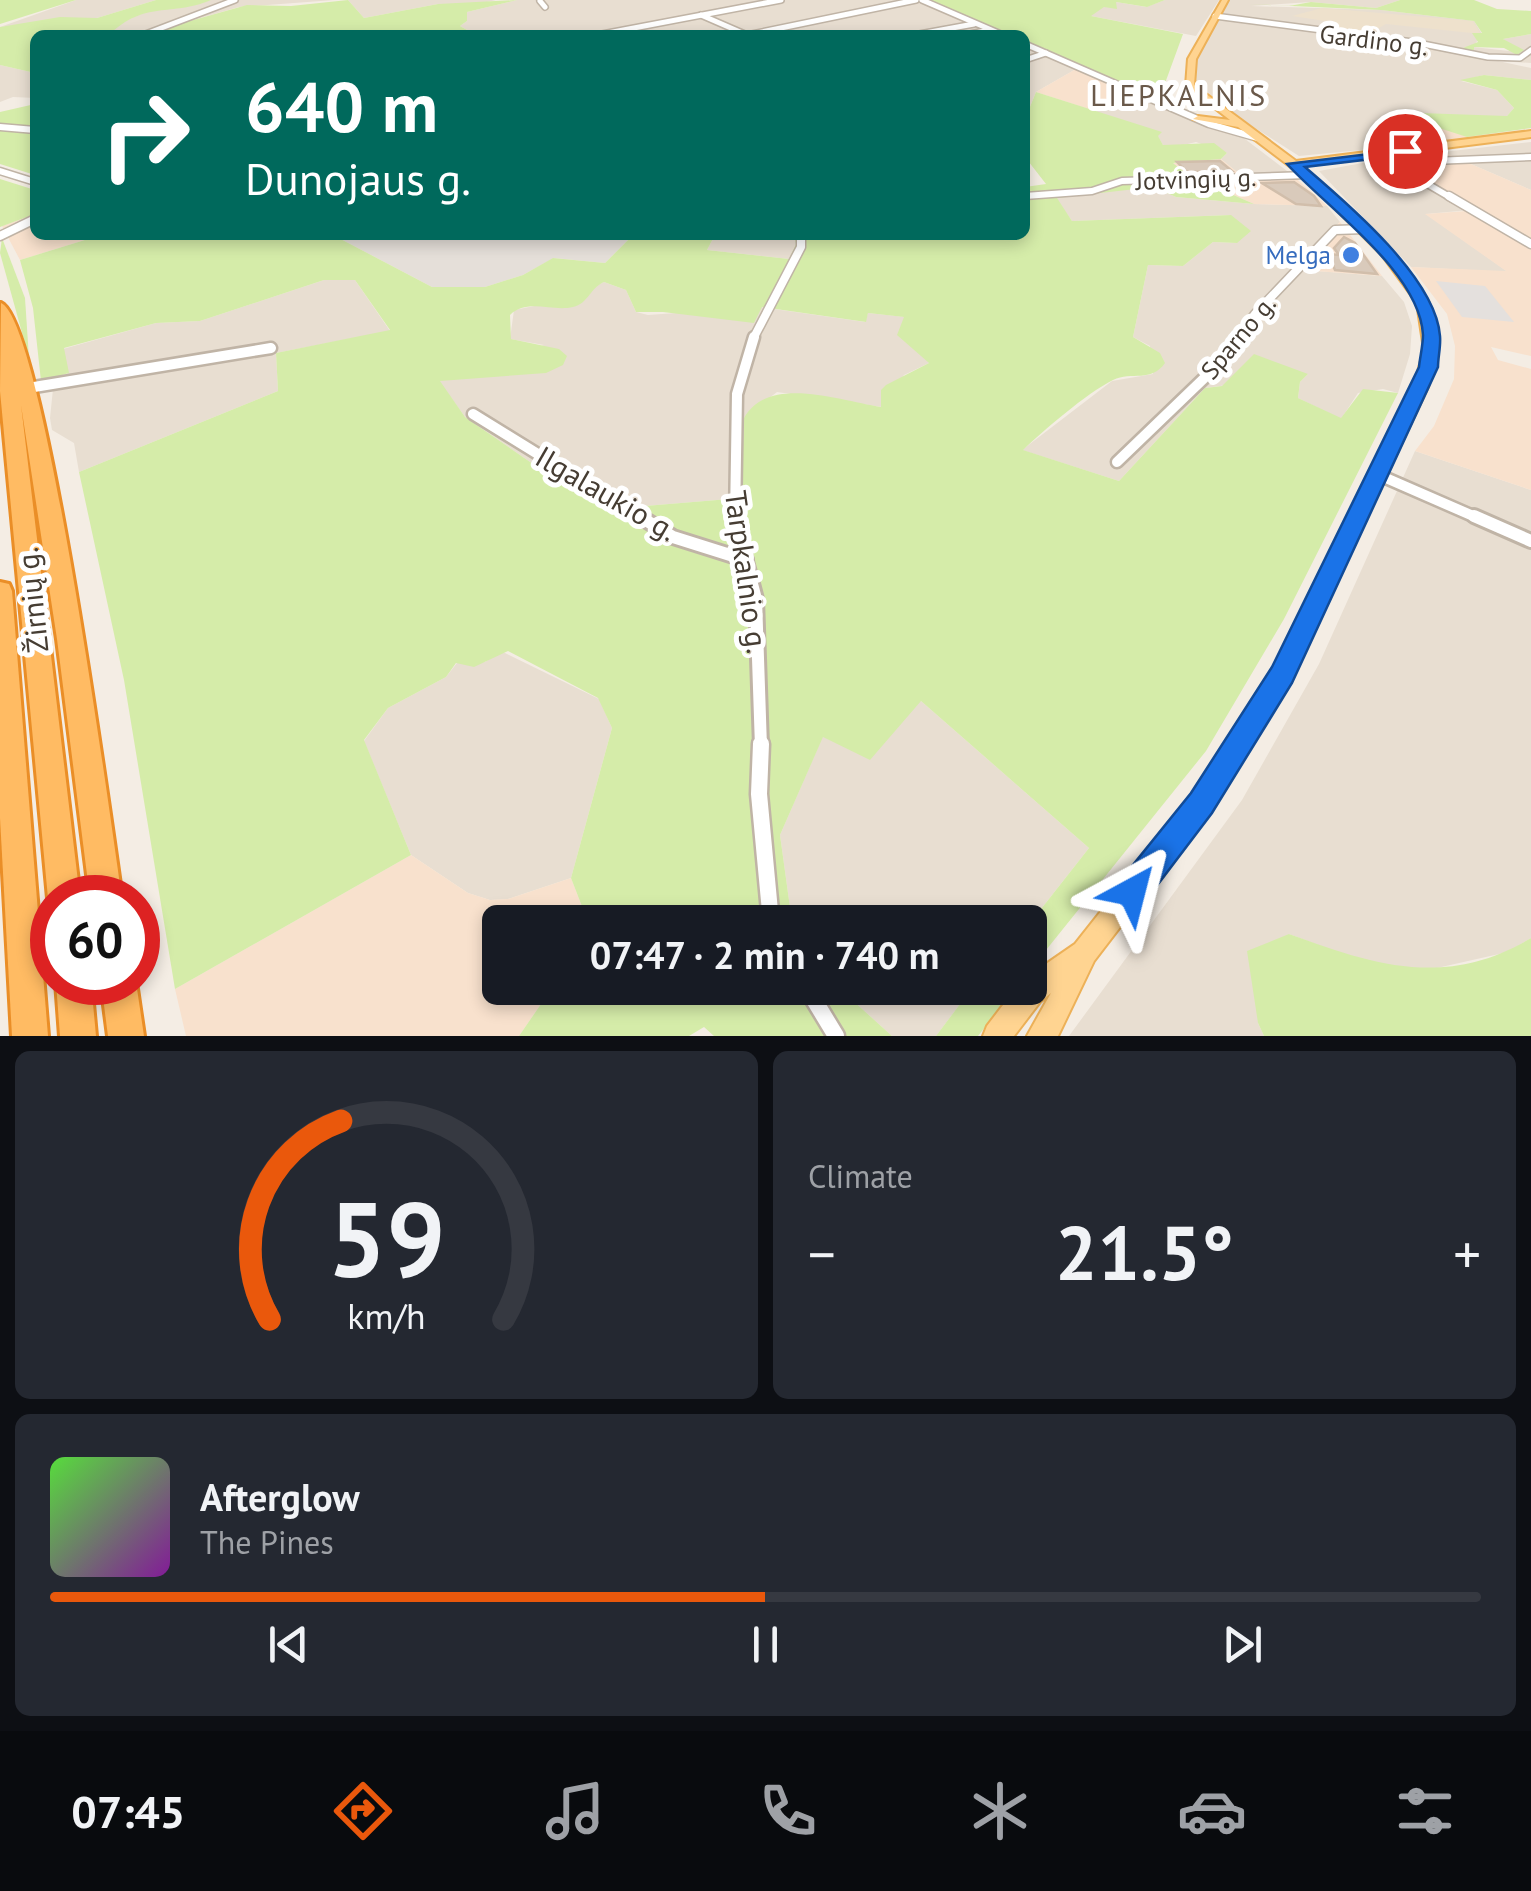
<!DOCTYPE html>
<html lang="en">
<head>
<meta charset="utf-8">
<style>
	body { margin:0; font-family:"PT Sans",sans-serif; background:#242831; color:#f1f3f6; height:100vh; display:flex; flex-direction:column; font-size:38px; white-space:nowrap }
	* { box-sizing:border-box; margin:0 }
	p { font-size:32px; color:#9ea1a6 }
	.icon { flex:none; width:55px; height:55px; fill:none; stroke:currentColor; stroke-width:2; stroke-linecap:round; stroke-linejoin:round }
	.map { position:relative; height:1036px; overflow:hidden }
	.details { display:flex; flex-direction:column; gap:15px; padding:15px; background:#0d0f14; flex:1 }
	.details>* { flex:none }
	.hud { position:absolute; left:30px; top:30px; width:1000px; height:210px; border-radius:15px; box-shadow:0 5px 15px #0003; background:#00695c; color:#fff; overflow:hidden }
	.speed { position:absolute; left:30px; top:875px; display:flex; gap:20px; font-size:50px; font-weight:700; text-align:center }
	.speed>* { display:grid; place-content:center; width:130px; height:130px; border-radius:50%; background:#171b24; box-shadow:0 5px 15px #0003; line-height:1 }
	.speed .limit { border:15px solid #d22; background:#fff; color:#111 }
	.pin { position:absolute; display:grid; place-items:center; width:85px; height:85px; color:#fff; margin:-42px; border:5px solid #fff; border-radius:50%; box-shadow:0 2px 10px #0007 }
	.me { position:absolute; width:110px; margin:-55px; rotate:38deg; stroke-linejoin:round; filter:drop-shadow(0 0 8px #0008) }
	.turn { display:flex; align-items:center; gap:35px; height:210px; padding:0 50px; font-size:45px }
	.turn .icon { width:130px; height:130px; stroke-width:2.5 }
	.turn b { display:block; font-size:70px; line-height:85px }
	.big { font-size:75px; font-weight:700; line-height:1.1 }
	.details .tile { flex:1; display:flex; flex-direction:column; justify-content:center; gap:15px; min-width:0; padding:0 35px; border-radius:15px; background:#242831 }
	.details .dial { align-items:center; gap:0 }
	.dial svg { height:260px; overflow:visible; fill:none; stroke:#363941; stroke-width:7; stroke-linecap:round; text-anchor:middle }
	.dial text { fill:#f1f3f6; stroke:none }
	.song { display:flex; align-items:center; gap:30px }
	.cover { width:120px; height:120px; border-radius:15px; background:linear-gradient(135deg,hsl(110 70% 55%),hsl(290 70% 35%)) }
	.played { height:10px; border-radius:5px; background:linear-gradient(90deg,#ea580c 50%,#363941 50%) }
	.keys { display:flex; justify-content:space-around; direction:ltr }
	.heat { display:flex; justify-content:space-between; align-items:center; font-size:55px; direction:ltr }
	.details .tiles { flex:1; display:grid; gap:15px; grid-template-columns:1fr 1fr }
	.tile:last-child { grid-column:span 2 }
	.trip { position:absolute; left:482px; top:905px; width:565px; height:100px; border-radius:15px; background:#171b24; box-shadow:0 5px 15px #0003; font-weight:700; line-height:100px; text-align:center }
	.menu { display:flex; height:160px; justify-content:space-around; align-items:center; background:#090b0e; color:#9ea1a6 }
	.menu .icon { width:70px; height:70px }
	.menu .selected { color:#ea580c }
	.menu b { font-size:45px; color:#f1f3f6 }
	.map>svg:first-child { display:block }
	.residential { fill:#e8ded1 }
	.commercial { fill:#f8e1cd }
	.industrial { fill:#e5dfd9 }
	.education { fill:#eee1cc }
	.green { fill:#d5eca9; fill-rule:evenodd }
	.parking { fill:#e4e0dd }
	.building { fill:#d9cabb; stroke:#d1beab; stroke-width:2.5 }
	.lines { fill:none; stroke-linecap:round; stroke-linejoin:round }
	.street-far5-casing { stroke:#c0b4a6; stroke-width:8 }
	.street-far4-casing { stroke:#c0b4a6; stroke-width:9 }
	.street-far3-casing { stroke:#c0b4a6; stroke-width:11 }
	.street-far2-casing { stroke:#c0b4a6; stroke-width:15 }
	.street-far1-casing { stroke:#c0b4a6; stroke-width:18 }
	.street-casing { stroke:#c0b4a6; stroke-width:21 }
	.primary-casing { stroke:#edb158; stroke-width:4 }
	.highway-casing { stroke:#ea8e27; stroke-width:6 }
	.street-far5 { stroke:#fff; stroke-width:5 }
	.street-far4 { stroke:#fff; stroke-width:6 }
	.street-far3 { stroke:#fff; stroke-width:8 }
	.street-far2 { stroke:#fff; stroke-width:10 }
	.street-far1 { stroke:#fff; stroke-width:12 }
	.street { stroke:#fff; stroke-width:16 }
	.primary { fill:#ffd491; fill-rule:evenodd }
	.highway { fill:#ffbb63; fill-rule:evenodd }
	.route { fill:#1a73e8; stroke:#114b97; stroke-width:2.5 }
	.shop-dot { fill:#3f7fe0; stroke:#fff; stroke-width:4 }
	.labels { text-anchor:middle; stroke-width:10; stroke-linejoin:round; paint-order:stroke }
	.far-street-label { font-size:25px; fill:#463d33; stroke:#fff }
	.far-shop-label { font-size:25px; fill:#366cbe; stroke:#fff; text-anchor:end }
	.far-quarter-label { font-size:30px; letter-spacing:2.5px; fill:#6a594a; stroke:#fff }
	.street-label { font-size:30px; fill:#463d33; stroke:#fff }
</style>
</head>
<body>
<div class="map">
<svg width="1531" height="1036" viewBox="0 0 1531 1036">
	<rect width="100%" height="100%" fill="#f4ede4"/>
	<!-- residential -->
	<g class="residential">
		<path d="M76,0h80l-59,18 -97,9z"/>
		<path d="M211,0h123l-95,7 -99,28h-31l11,-12 23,-13z"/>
		<path d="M348,0h148l-27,6 -31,-2 -74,14z"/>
		<path d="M517,0h401l81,35h-398l18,-6 -26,6h-117l-16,-9 7,-5v-9z"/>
		<path d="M1165,0h54l-23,36 -105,-20v-4l25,-10 30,5z"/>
		<path d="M1229,0h171l-24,8 -65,-6 -60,4 130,4 93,11 8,13 -9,13 36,4 4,-4 -10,-8 28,-5v29l-33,-2 33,7v12l-47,-5 -23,6 36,9 17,18 -7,8h-121l16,30 -103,10 -63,-40 -41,-34 -2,-11 13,-34z"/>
		<path d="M1025,47l51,22 -40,23 -11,27z"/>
		<path d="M0,65l35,8v25l-22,-1 -13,5z"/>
		<path d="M1126,92l119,47 46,35 -49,2 -21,-17 6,-6 -31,-11 -25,6 -8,-3 -6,-10 -64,-21z"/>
		<path d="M1531,142v48l-88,-38z"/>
		<path d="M1384,159l86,51 -44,4 82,58 -97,-5 -92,-96z"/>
		<path d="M1120,187h33l23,10 78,7 73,2 13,16 -50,47 92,7 22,26 8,24 -2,28 -12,39 -15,-4 -25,4 -17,26 -43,-21 2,-16 8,-8 -103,14 -86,93 -97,-31 90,-69 41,-7 -3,-28 -17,-9 15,-72 35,1 30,-24 24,1 -7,-28 -158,6 -16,-23z"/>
		<path d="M715,235h79l2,9 -7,15 -82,-9z"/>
		<path d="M324,280h31l35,51 -114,22 2,38 -199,81 -5,-29 -22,-13 -2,-12 3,-29 16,-6 -6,-34 93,-26 44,-2z"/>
		<path d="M604,282l22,8 10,22 12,3 113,-8 104,15 3,-9 37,4 -1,10 25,36 -25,12 -22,32 -105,-15 -33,26 -3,80 -132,11 -57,-32 -87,-60 -26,-36 105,-36 -34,-6 4,-29 75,-15 4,-8z"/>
		<path d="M1415,451l116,39v448l-23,14 -80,18 -59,-6 -80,-30 -31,89 6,13h-195l173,-236 77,-136z"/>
		<path d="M501,651l98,48 13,29 -41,150 -63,21 -18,1 -22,-7 -57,-38 -47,-114 24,-33 58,-31 11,-14 28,-1z"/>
		<path d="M921,701l168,147 -59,75 -238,-1 -12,-87 43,-99z"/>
		<path d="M839,988h133l-36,48h-44z"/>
	</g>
	<!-- commercial -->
	<g class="commercial">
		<path d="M1076,69l35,16 15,7 -31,19 -59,-19z"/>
		<path d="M1385,115l52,9 33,14 -68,8z"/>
		<path d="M1443,152l88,38v166l-40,-9 7,13 33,9v121l-116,-39 19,-25 20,-47 1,-33 -8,-32 -36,-47 95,4 -81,-57 42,-3 -83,-52z"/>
		<path d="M1221,159l21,17 49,-2 36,32 -73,-2 -66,-29 -15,-12z"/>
		<path d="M35,214v21h66l-81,25 -18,-34z"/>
		<path d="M1340,222l42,54 -93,-7z"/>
		<path d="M411,855l57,38 22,7 18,-1 63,-21 17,44h-88v66h52l-33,48h-333l-11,-47z"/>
	</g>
	<!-- industrial -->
	<path class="industrial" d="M333,235h300l-28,28 -51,-5 -31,17 -38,12 -25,2 -28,-2z"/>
	<!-- education -->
	<path class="education" d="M1322,8l151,13 8,13 -95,-10 -16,9 -31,-3 -6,-2 -1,-6 -40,-6z"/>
	<!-- green -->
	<g class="green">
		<path d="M0,0h76l-76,24z"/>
		<path d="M156,0h55c-40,17 -66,0 -102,35h-74v38l-35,-8v-38l60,-10 37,1z"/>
		<path d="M348,0l16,18 74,-14 79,-4 -50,12v9l-7,5 16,9h-336l107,-30 44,1z"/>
		<path d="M928,0h237l-18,7 -31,-5 1,7 -13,-2 -13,9 92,18 -19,52 -18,7 -121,-52v-6h-15z"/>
		<path d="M1400,0h74l23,9 34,2v23l-28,5 21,11 -7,5 -13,-7 -30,-1v5l-11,-4 15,-6 -6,-9h10l-8,-12 -93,-11 -132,-6 40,2 22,-4 65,6z"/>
		<path d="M1484,75l47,5v48l-64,9 -56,-18 9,-6 87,3 7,-8 -17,-18 -37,-10z"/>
		<path d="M1036,92l126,40 -4,4 5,9 51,-2 13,10 -6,6 -48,4 15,12 66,29 -78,-7 -23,-10 -96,11 15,23 159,-6 20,16 -14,12 -24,-1 -30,24 -35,-1 -15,72 27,16 5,10c-14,20 -33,8 -52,17 -26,13 -69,50 -90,70l96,31 86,-93 17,-2 32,-32 54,20 -8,8 -2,16 43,20 22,-29 35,4 -114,226 -78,132 -176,219v-47l59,-75 -168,-147 -51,59 -47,-23 -43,98 12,87h-204l-17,-44 41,-150 -14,-30 -90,-47 -34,16 -18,-4 -10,14 -58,31 -24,32 47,115 -236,134 -51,-309 -45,-208 199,-81 -2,-38 114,-23 -35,-50h-31l-124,41 -44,2 -92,25 5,25 -28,8 -8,-73 -13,-48 81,-25h232l99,52h53l38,-12 30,-17 52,5 28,-28h82l-8,15 82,9 7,-15 -2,-9h231v-48l21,-3 -21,-27v-38zM604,282l22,8 10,22h27l91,11 8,-16 104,15 2,-9 36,4 -7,18 32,28 -43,22 -5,5v17c-41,-6 -112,-33 -137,11l-3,80 -132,11 -57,-32 -87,-60 -25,-36 106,-8 17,-8 4,-9 -8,-7 -48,-10 -1,-24c17,-17 42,-3 63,-8 15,-3 17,-19 31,-25z"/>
		<path d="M35,104v71l-35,-11v-36l6,-2 -6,-3v-11z"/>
		<path d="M0,179l35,11v24l-35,13z"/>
		<path d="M2,238l23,60 4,60 -29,-105z"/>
		<path d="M1289,934c85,31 157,55 242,4v98h-267l-6,-13 -11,-72z"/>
		<path d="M552,988h287l53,48h-178l-10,-9 -15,9h-170z"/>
		<path d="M972,988h44l-38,48h-42z"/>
	</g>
	<!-- parking -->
	<path class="parking" d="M1436,281l49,5 29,36 -52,-5z"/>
	<!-- building -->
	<g class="building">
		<path d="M1220,161l12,10 -45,1 -10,-10z"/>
		<path d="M1294,182l20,14 7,10 -25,-2 -34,-21z"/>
		<path d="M1344,237l11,6 22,31 -42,-4 -7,-16 11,1 -5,-7z"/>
	</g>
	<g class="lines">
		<defs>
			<g id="street-far5">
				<path d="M922,0l81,35"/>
				<path d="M540,1l5,6"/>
				<path d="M701,15l46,20 169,-35"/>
				<path d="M1215,16l198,26 75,15 32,1 11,-8"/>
				<path d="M143,35l92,-35"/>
				<path d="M597,35l184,-35"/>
				<path d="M914,35l60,-11"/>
				<path d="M965,35l25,-5"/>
				<path d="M1025,44l101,44"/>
				<path d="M1025,60l21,-7"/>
			</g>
			<g id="street-far4">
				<path d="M1121,86l88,38 49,14"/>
				<path d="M0,127l35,3"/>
				<path d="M1378,155l75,44"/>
				<path d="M1403,168l30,-7 98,-4"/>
				<path d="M0,171l35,11"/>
				<path d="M1025,196l67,-5 30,-10 186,-6"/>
			</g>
			<g id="street-far3">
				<path d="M1449,196l82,48"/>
				<path d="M0,236l35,-17"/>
				<path d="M753,339l48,-92v-12"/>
				<path d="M1237,339l18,-25 80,-84 30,-1"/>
			</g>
			<g id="street-far2">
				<path d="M28,388l243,-40"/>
				<path d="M473,414l170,105"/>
				<path d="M1117,462l104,-100 18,-25"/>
				<path d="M1379,475l101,44"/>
				<path d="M735,519l2,-125 17,-57"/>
			</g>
			<g id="street-far1">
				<path d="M639,516l34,21 73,23"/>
				<path d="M734,516l22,83 5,148"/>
				<path d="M1474,516l57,25"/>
			</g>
			<g id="street">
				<path d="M761,744l-2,50 12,128"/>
				<path d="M807,988l29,48"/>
			</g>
			<path id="primary" d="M1222,0h6l-32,59 -2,26 102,76 235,-30v6l-229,29 88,83 39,54 9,46 -10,38 -139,294 -80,130 -115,150 -36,75h-31l24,-43 -11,9 -26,34h-31l4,-10 29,-38h14v-13l45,-31 118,-149 82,-126 139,-282 10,-38 -7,-46 -35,-48 -78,-78 -66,-50 -45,-8 5,-3 32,4 -44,-34 2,-27z"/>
			<g id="highway">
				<path d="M1,303c43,17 110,521 121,595h-32l-33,-259 -36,-234 59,493h-28v12l-4,-12 -48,-507z"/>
				<path d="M0,582l9,2 3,7 36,445h-36l-12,-218z"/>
				<path d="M56,982h35l5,54h-36z"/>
				<path d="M101,982h35l8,54h-36z"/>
			</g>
		</defs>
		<!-- street-far5 casing -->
		<use href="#street-far5" class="street-far5-casing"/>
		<!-- street-far4 casing -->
		<use href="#street-far4" class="street-far4-casing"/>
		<!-- street-far3 casing -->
		<use href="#street-far3" class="street-far3-casing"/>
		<!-- street-far2 casing -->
		<use href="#street-far2" class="street-far2-casing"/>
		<!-- street-far1 casing -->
		<use href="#street-far1" class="street-far1-casing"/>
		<!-- street casing -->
		<use href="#street" class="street-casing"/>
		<!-- primary casing -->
		<use href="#primary" class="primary-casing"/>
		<!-- highway casing -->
		<use href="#highway" class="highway-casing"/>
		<!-- street-far5 -->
		<use href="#street-far5" class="street-far5"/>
		<!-- street-far4 -->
		<use href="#street-far4" class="street-far4"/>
		<!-- street-far3 -->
		<use href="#street-far3" class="street-far3"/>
		<!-- street-far2 -->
		<use href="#street-far2" class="street-far2"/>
		<!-- street-far1 -->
		<use href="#street-far1" class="street-far1"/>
		<!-- street -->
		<use href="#street" class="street"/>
		<!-- primary -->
		<use href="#primary" class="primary"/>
		<!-- highway -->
		<use href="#highway" class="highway"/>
	</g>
	<!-- route -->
	<path class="route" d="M1410,149l-5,6 -100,12c42,36 131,111 135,169 1,10 -2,21 -2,31l-146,316 -80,130 -69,91 -11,5 -12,-5 -5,-12 5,-11 71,-88 81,-126 147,-300c1,-10 4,-22 4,-32 -3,-63 -96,-127 -136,-171z"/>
	<!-- markers -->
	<circle class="shop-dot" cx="1351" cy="255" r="10"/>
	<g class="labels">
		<!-- far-street labels -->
		<g class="far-street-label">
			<text transform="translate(1374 40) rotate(7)" y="9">Gardino g.</text>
			<text transform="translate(1196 179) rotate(-2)" y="9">Jotvingių g.</text>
			<text transform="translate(1238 337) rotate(-50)" y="9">Sparno g.</text>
		</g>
		<!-- far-shop labels -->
		<g class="far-shop-label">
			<text x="1331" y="264">Melga</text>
		</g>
		<!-- far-quarter labels -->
		<g class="far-quarter-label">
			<text x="1179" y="106">LIEPKALNIS</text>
		</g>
		<!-- street labels -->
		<g class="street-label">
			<text transform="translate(606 494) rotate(30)" y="10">Ilgalaukio g.</text>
			<text transform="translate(746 572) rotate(82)" y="10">Tarpkalnio g.</text>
			<text transform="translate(33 600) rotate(-96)" y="10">Žirnių g.</text>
		</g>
	</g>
</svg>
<div class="speed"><div class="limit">60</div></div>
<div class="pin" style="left:1405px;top:151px;background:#d93025"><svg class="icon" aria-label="arrive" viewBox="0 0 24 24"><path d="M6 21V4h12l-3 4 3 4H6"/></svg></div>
<svg class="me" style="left:1132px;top:892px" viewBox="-20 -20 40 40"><path d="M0-17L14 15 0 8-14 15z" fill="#1a73e8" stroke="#fff" stroke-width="4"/></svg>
<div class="trip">07:47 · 2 min · 740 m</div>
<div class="hud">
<div class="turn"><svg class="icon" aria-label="right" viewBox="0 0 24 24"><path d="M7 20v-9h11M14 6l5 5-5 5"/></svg><div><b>640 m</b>Dunojaus g.</div></div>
</div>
</div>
<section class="details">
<div class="tiles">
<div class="tile dial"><svg viewBox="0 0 100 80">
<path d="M14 69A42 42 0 1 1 86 69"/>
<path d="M14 69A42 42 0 0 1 36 8" stroke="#ea580c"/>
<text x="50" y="56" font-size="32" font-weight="700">59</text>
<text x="50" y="72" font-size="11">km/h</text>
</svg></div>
<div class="tile"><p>Climate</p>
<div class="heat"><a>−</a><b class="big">21.5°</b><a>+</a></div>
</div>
<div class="tile">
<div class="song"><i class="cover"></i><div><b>Afterglow</b><p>The Pines</p></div></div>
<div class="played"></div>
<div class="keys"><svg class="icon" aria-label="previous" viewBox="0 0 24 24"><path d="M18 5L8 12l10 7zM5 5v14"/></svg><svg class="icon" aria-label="pause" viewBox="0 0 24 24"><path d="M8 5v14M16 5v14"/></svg><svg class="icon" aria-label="next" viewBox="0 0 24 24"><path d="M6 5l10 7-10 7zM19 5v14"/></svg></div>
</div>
</div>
</section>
<nav class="menu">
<b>07:45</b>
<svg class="icon selected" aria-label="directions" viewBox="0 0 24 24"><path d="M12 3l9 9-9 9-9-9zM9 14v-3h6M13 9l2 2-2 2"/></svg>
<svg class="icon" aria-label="music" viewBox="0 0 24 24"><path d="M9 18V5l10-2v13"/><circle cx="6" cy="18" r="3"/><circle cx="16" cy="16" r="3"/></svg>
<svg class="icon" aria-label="phone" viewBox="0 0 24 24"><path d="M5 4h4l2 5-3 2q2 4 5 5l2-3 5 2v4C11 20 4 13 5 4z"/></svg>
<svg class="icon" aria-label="climate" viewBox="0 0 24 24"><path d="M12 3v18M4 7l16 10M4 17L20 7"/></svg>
<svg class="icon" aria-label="car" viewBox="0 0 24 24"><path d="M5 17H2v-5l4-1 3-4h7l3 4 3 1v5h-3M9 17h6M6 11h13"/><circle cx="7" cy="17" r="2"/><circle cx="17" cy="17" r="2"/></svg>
<svg class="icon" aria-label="filters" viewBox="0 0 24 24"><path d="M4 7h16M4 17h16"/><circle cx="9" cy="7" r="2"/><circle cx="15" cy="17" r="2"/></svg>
</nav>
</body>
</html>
